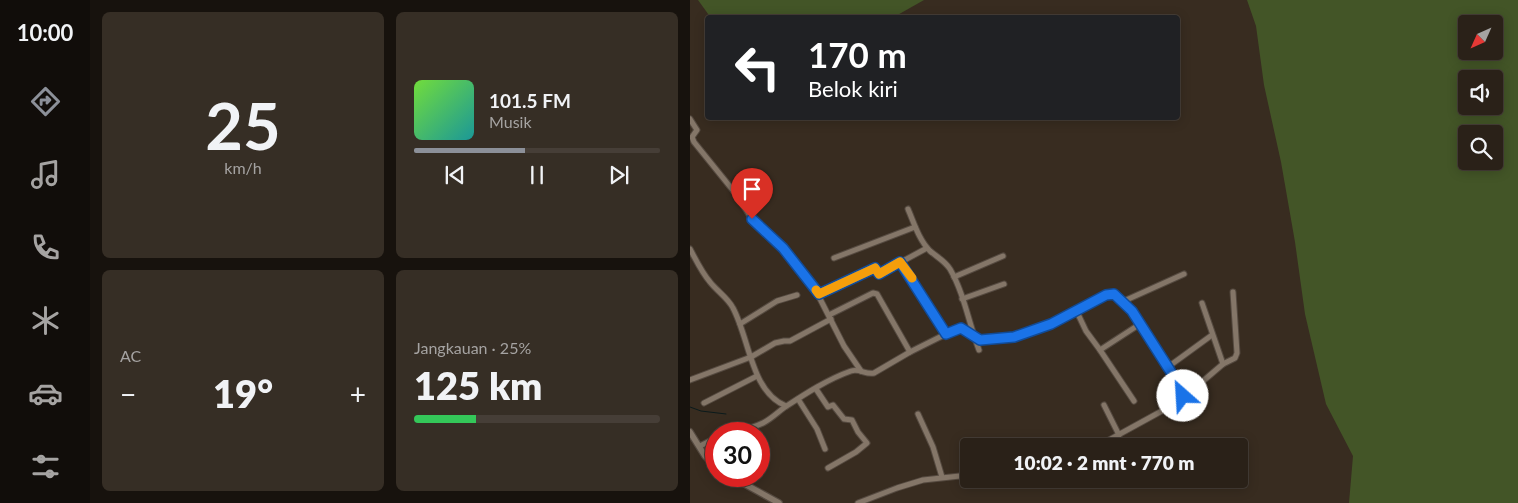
<!DOCTYPE html>
<html lang="id">
<head>
<meta charset="utf-8">
<style>
	body { margin:0; font-family:Lato,sans-serif; background:#362e25; color:#f1f3f6; height:100vh; display:flex; flex-direction:column; font-size:19px; white-space:nowrap }
	* { box-sizing:border-box; margin:0 }
	p { font-size:16px; color:#a5a3a2 }
	.icon { flex:none; width:28px; height:28px; fill:none; stroke:currentColor; stroke-width:2; stroke-linecap:round; stroke-linejoin:round }
	.map { position:relative; flex:1; overflow:hidden }
	.details { display:flex; flex-direction:column; gap:12px; padding:12px; background:#17120d; width:600px }
	.details>* { flex:none }
	.top-card { position:absolute; left:15px; top:15px; width:475px; height:105px; border-radius:5px; box-shadow:0 2px 12px #0003,0 0 0 1px #463e37; background:#202124; color:#fff; overflow:hidden }
	.needle { width:32px; rotate:225deg }
	.controls { position:absolute; left:768px; top:15px; display:grid; gap:10px }
	.controls a { display:grid; place-items:center; width:45px; height:45px; border-radius:5px; background:#2a2118; box-shadow:0 2px 12px #0003,0 0 0 1px #463e37; font-size:25px }
	.speed { position:absolute; left:15px; top:422px; display:flex; gap:10px; font-size:25px; font-weight:700; text-align:center }
	.speed>* { display:grid; place-content:center; width:65px; height:65px; border-radius:50%; background:#2a2118; box-shadow:0 2px 12px #0003,0 0 0 1px #463e37; line-height:1 }
	.speed .limit { border:8px solid #d22; background:#fff; color:#111 }
	.pin { position:absolute; display:grid; place-items:center; width:42px; height:42px; color:#fff; margin:-51px -21px; border-radius:50% 50% 50% 0; rotate:-45deg; box-shadow:0 0 5px #0007 }
	.pin .icon { rotate:45deg }
	.me { position:absolute; width:55px; margin:-28px; rotate:334deg; stroke-linejoin:round; filter:drop-shadow(0 0 4px #0008) }
	.turn { display:flex; align-items:center; gap:18px; height:105px; padding:0 20px; font-size:22px }
	.turn .icon { width:65px; height:65px; stroke-width:2.5 }
	.turn b { display:block; font-size:35px; line-height:42px }
	.big { font-size:38px; font-weight:800; line-height:1.1 }
	.details .tile { flex:1; display:flex; flex-direction:column; justify-content:center; gap:8px; min-width:0; padding:0 18px; border-radius:8px; background:#362e25 }
	.details .dial { align-items:center; gap:0 }
	.dial b { font-size:65px; line-height:1 }
	.song { display:flex; align-items:center; gap:15px }
	.cover { width:60px; height:60px; border-radius:8px; background:linear-gradient(135deg,hsl(100 70% 55%),hsl(180 70% 35%)) }
	.played { height:5px; border-radius:2px; background:linear-gradient(90deg,#8c9099 45%,#463e37 45%) }
	.keys { display:flex; justify-content:space-around; direction:ltr }
	.heat { display:flex; justify-content:space-between; align-items:center; font-size:28px; direction:ltr }
	.charge { height:8px; border-radius:4px; background:linear-gradient(90deg,#34c759 25%,#463e37 0) }
	.details .tiles { flex:1; display:grid; gap:12px; grid-template-columns:repeat(2,1fr) }
	.trip { position:absolute; left:270px; top:438px; width:288px; height:50px; border-radius:5px; background:#2a2118; box-shadow:0 2px 12px #0003,0 0 0 1px #463e37; font-weight:800; line-height:50px; text-align:center }
	main { display:flex; flex:1; min-height:0 }
	.menu { display:flex; flex-direction:column; width:90px; justify-content:space-around; align-items:center; background:#110d0a; color:#a5a3a2 }
	.menu .icon { width:35px; height:35px }
	.menu .active { color:#8c9099 }
	.menu b { font-size:22px; color:#f1f3f6 }
	.map>svg:first-child { display:block }
	.green { fill:#435527; fill-rule:evenodd }
	.lines { fill:none; stroke-linecap:round; stroke-linejoin:round }
	.stream { stroke:#0b1a1b; stroke-width:1 }
	.minor-casing { stroke:#554a40; stroke-width:7 }
	.tertiary-casing { stroke:#554a40; stroke-width:8 }
	.minor { stroke:#847668; stroke-width:5 }
	.tertiary { stroke:#847668; stroke-width:5.5 }
	.route-casing { stroke:#114b97; stroke-width:12 }
	.route { stroke:#1a73e8; stroke-width:9 }
	.slow { stroke:#f59e0b; stroke-width:9 }
</style>
</head>
<body>
<main>
<nav class="menu">
<b>10:00</b>
<svg class="icon active" aria-label="directions" viewBox="0 0 24 24"><path d="M12 3l9 9-9 9-9-9zM9 14v-3h6M13 9l2 2-2 2"/></svg>
<svg class="icon" aria-label="music" viewBox="0 0 24 24"><path d="M9 18V5l10-2v13"/><circle cx="6" cy="18" r="3"/><circle cx="16" cy="16" r="3"/></svg>
<svg class="icon" aria-label="phone" viewBox="0 0 24 24"><path d="M5 4h4l2 5-3 2q2 4 5 5l2-3 5 2v4C11 20 4 13 5 4z"/></svg>
<svg class="icon" aria-label="climate" viewBox="0 0 24 24"><path d="M12 3v18M4 7l16 10M4 17L20 7"/></svg>
<svg class="icon" aria-label="car" viewBox="0 0 24 24"><path d="M5 17H2v-5l4-1 3-4h7l3 4 3 1v5h-3M9 17h6M6 11h13"/><circle cx="7" cy="17" r="2"/><circle cx="17" cy="17" r="2"/></svg>
<svg class="icon" aria-label="filters" viewBox="0 0 24 24"><path d="M4 7h16M4 17h16"/><circle cx="9" cy="7" r="2"/><circle cx="15" cy="17" r="2"/></svg>
</nav>
<section class="details">
<div class="tiles">
<div class="tile dial"><b>25</b><p>km/h</p></div>
<div class="tile">
<div class="song"><i class="cover"></i><div><b>101.5 FM</b><p>Musik</p></div></div>
<div class="played"></div>
<div class="keys"><svg class="icon" aria-label="previous" viewBox="0 0 24 24"><path d="M18 5L8 12l10 7zM5 5v14"/></svg><svg class="icon" aria-label="pause" viewBox="0 0 24 24"><path d="M8 5v14M16 5v14"/></svg><svg class="icon" aria-label="next" viewBox="0 0 24 24"><path d="M6 5l10 7-10 7zM19 5v14"/></svg></div>
</div>
<div class="tile"><p>AC</p>
<div class="heat"><a>−</a><b class="big">19°</b><a>+</a></div>
</div>
<div class="tile"><p>Jangkauan · 25%</p><b class="big">125 km</b><div class="charge"></div></div>
</div>
</section>
<div class="map">
<svg width="828" height="503" viewBox="0 0 828 503">
	<rect width="100%" height="100%" fill="#382c20"/>
	<!-- green -->
	<g class="green">
		<path d="M8,0h226l-30,17 -183,1z"/>
		<path d="M557,0h271v503h-169l4,-47 -27,-52 -21,-90 -10,-72 -14,-80 -17,-77 -8,-59zM776,24h28v27h-28zM776,79h28v27h-28zM776,134h28v27h-28z"/>
	</g>
	<g class="lines">
		<!-- stream -->
		<path class="stream" d="M0,407l11,4 25,3"/>
		<defs>
			<g id="minor">
				<path d="M0,119l7,11 -5,7 2,5 42,52 16,25 31,29 31,39 30,59 17,25"/>
				<path d="M218,209c6,14 11,31 22,42 7,6 15,10 20,18 14,24 19,55 29,81"/>
				<path d="M0,249c6,11 12,24 20,33 7,9 18,16 23,26 17,32 18,84 53,98"/>
				<path d="M144,258l81,-31"/>
				<path d="M210,262l46,72"/>
				<path d="M264,277l49,-21"/>
				<path d="M129,294l56,-26 4,6 48,-26"/>
				<path d="M272,299l42,-15"/>
				<path d="M434,301l60,-27"/>
				<path d="M387,312l9,19 14,19"/>
				<path d="M139,315l44,-22 4,1 33,58"/>
				<path d="M50,324l37,-23 20,-6"/>
				<path d="M533,364l12,-6 2,-5 -4,-61"/>
				<path d="M478,367l44,-32"/>
				<path d="M0,380l61,-23 24,-14 9,-2h6l41,-22"/>
				<path d="M126,389l12,18 5,-2 11,14 8,1 6,12 9,11 -11,9 -28,16"/>
				<path d="M108,399l19,30 8,20"/>
				<path d="M492,399l41,-35 -21,-61"/>
				<path d="M444,401l-34,-51 40,-26"/>
				<path d="M14,403l53,-27"/>
				<path d="M414,405l15,30"/>
				<path d="M228,414l15,33 9,30"/>
				<path d="M39,434c12,-3 24,-6 34,-11 8,-4 15,-11 22,-16 20,-13 43,-28 66,-36 8,-3 15,4 23,2l36,-21 46,-23 10,2 14,9 34,-3 37,-13 60,-31c18,4 61,80 72,98v5l-3,5 -82,45"/>
				<path d="M289,443l1,3"/>
				<path d="M10,446l16,-8"/>
				<path d="M168,503l39,-15 26,-8 46,-5"/>
			</g>
			<g id="tertiary">
				<path d="M0,432l15,24 11,11"/>
				<path d="M40,476l49,27"/>
			</g>
		</defs>
		<!-- minor casing -->
		<use href="#minor" class="minor-casing"/>
		<!-- tertiary casing -->
		<use href="#tertiary" class="tertiary-casing"/>
		<!-- minor -->
		<use href="#minor" class="minor"/>
		<!-- tertiary -->
		<use href="#tertiary" class="tertiary"/>
	</g>
	<g class="lines">
		<defs>
			<path id="route" d="M62,219l31,29 36,46 56,-26 4,6 21,-12 46,72 15,-6 19,12 34,-3 37,-13 55,-29 8,-1 18,17 51,80v5"/>
		</defs>
		<!-- route casing -->
		<use href="#route" class="route-casing"/>
		<!-- route -->
		<use href="#route" class="route"/>
		<!-- slow -->
		<path class="slow" d="M126,290l3,4 56,-26 4,6 21,-12 12,16"/>
	</g>
</svg>
<div class="controls">
<a><svg class="needle" viewBox="-14 -14 28 28"><path d="M0-13l5 13h-10z" fill="#e53935"/><path d="M0 13l5-13h-10z" fill="#a5a3a2"/></svg></a>
<a><svg class="icon" aria-label="sound" viewBox="0 0 24 24"><path d="M4 9h4l5-4v14l-5-4H4zM17 9q2 3 0 6"/></svg></a>
<a><svg class="icon" aria-label="search" viewBox="0 0 24 24"><circle cx="10" cy="10" r="6"/><path d="M15 15l6 6"/></svg></a>
</div>
<div class="speed"><div class="limit">30</div></div>
<div class="pin" style="left:62px;top:219px;background:#d93025"><svg class="icon" aria-label="arrive" viewBox="0 0 24 24"><path d="M6 21V4h12l-3 4 3 4H6"/></svg></div>
<svg class="me" style="left:493px;top:396px" viewBox="-20 -20 40 40"><circle r="19" fill="#fff"/><path d="M0-13L10 11 0 6-10 11z" fill="#1a73e8"/></svg>
<div class="trip">10:02 · 2 mnt · 770 m</div>
<div class="top-card">
<div class="turn"><svg class="icon" aria-label="left" viewBox="0 0 24 24"><path d="M17 20v-9H6M10 6l-5 5 5 5"/></svg><div><b>170 m</b>Belok kiri</div></div>
</div>
</div>
</main>
</body>
</html>
